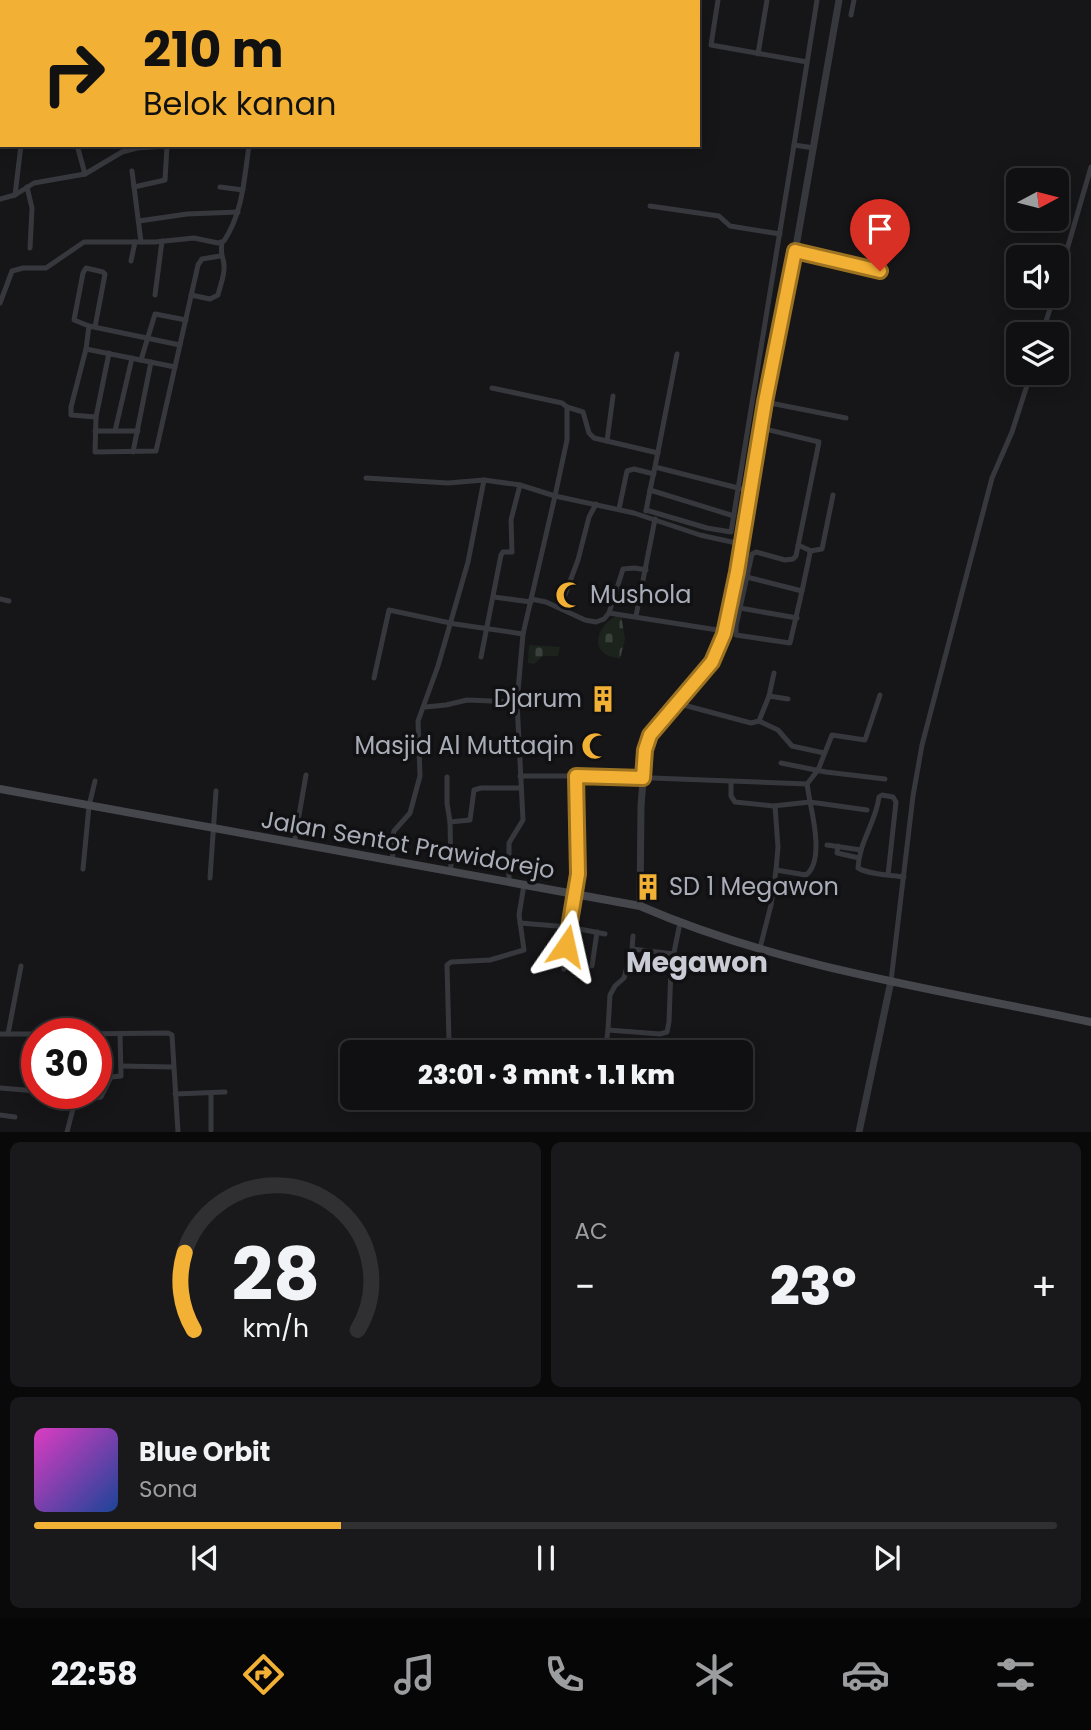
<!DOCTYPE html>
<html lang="id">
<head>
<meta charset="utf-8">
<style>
	body { margin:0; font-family:Poppins,sans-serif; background:#19191b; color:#f1f3f6; height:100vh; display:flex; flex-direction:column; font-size:26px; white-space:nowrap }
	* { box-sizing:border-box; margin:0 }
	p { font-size:23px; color:#9c9d9f }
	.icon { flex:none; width:38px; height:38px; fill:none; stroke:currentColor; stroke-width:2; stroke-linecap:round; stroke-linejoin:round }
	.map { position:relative; height:1132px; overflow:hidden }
	.drawer { display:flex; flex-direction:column; gap:10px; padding:10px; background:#09090a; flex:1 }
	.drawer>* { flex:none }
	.hud { position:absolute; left:0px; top:0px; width:700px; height:147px; box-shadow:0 4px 18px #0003,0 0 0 2px #303032; background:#f2b134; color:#111; overflow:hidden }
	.needle { width:46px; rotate:83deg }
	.buttons { position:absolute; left:1006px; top:168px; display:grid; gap:14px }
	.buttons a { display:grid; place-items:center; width:63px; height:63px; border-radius:10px; background:#101012; box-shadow:0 4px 18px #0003,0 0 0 2px #303032; font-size:35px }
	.speed { position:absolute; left:21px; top:1018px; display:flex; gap:14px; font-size:35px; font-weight:700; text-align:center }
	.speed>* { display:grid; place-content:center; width:91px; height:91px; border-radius:50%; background:#101012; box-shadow:0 4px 18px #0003,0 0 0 2px #303032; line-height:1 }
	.speed .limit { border:10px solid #d22; background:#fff; color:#111 }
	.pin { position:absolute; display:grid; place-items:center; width:60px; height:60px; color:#fff; margin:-72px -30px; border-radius:50% 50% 50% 0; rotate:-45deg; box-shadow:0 0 7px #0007 }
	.pin .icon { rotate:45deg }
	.me { position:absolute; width:77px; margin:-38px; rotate:11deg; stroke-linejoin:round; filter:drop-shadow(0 0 5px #0008) }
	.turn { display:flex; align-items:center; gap:24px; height:147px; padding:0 28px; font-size:32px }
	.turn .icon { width:91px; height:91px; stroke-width:2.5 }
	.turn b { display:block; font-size:49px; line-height:60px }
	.big { font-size:52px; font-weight:800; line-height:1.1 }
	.drawer .card { flex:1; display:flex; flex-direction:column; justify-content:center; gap:10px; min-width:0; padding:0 24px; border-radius:10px; background:#19191b }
	.drawer .dial { align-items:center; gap:0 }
	.dial svg { height:182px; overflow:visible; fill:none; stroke:#303032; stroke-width:7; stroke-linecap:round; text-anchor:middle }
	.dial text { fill:#f1f3f6; stroke:none }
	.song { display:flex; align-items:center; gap:21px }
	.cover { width:84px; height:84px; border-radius:10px; background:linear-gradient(135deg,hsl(310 70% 55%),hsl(220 70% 35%)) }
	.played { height:7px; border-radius:4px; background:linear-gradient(90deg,#f2b134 30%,#303032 30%) }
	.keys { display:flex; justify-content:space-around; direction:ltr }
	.heat { display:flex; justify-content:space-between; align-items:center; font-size:38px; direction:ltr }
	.drawer .tiles { flex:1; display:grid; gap:10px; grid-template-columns:1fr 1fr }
	.card:last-child { grid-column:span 2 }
	.trip { position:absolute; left:340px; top:1040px; width:413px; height:70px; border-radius:10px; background:#101012; box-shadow:0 4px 18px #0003,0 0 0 2px #303032; font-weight:800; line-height:70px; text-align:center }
	.tabs { display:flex; height:112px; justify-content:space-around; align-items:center; background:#060607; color:#9c9d9f }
	.tabs .icon { width:49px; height:49px }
	.tabs .selected { color:#f2b134 }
	.tabs b { font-size:32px; color:#f1f3f6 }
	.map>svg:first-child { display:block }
	.cemetery { fill:url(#cemetery-stones) }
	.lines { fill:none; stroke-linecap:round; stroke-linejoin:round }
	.minor { stroke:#37383d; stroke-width:5 }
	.tertiary { stroke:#37383d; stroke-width:7 }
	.secondary { stroke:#45474d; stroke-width:8 }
	.route-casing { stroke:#9d7322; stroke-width:18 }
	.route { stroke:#f2b134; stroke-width:12 }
	.labels { text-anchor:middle; stroke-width:7; stroke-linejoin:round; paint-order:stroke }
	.poi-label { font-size:24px; fill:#a8adb8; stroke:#111113; text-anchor:start }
	.street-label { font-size:24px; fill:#a8adb8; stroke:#111113 }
	.quarter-label { font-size:28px; font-weight:bold; fill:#c9ccd4; stroke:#111113 }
</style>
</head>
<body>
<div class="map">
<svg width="1091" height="1132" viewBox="0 0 1091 1132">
	<defs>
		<pattern id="cemetery-stones" width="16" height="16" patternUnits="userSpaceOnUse" patternTransform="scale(1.75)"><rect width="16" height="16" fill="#1c231d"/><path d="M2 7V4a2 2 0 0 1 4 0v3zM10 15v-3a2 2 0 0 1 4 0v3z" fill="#3a403c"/></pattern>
	</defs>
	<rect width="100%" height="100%" fill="#161618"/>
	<!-- cemetery -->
	<g class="cemetery">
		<path d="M621,615l4,24 -5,20c-5,-2 -12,-2 -16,-6 -15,-12 2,-36 17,-38z"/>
		<path d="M529,645l31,2 -2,9h-15l-9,8 -6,-1z"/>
	</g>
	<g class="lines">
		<!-- minor -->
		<g class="minor">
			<path d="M517,0l8,2"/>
			<path d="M718,0l-7,45 96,17"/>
			<path d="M185,2l1,-2"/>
			<path d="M215,2l1,-2"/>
			<path d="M241,2l1,-2"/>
			<path d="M273,2v-2"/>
			<path d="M504,2v-2"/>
			<path d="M529,2l1,-2"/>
			<path d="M555,2l1,-2"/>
			<path d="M851,15l3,-15"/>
			<path d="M758,54l9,-54"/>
			<path d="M0,97h2"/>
			<path d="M0,121h2"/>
			<path d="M77,145l8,29"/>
			<path d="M814,148l-20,-3 23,-145"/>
			<path d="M132,171l9,71"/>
			<path d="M27,187l5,21 -2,40"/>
			<path d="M134,187l31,-7 2,-34"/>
			<path d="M220,187l23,3"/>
			<path d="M15,195l6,-50"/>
			<path d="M0,199l15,-4 19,-12 51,-9 37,-22 15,-4 44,-3"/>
			<path d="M650,206l69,10 11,10 50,8"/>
			<path d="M139,221l48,-7 51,-2"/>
			<path d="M795,251l85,20"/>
			<path d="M131,261l4,-19"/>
			<path d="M1057,284l34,-117"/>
			<path d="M155,295l7,-54"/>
			<path d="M191,295l19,4 8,-4c2,-9 7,-20 6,-30 -1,-11 -4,-8 -2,-23"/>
			<path d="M0,303l12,-32 11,-3h23l38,-26h71l39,-4 24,5 6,-2c19,-29 20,-62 25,-95"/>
			<path d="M89,326l-15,-6 9,-47 3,-5 17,4 2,2 -10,53"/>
			<path d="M1042,334l12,-38"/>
			<path d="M86,349l3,-23 91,19"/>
			<path d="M109,353l-13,64 -25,-2v-8l15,-58 89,18"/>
			<path d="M677,354l-22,113 95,24"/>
			<path d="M141,360l14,-46 31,6"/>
			<path d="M492,388l70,15 5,4v33l-12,56 79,17 66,22 41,9"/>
			<path d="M765,402l81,16"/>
			<path d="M567,407l16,5 6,21 5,5 64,15"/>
			<path d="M96,417l-1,35 61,-1 42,-186 4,-6 18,-3"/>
			<path d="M95,431h20l17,-73"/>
			<path d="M115,431h23"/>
			<path d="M607,441l6,-45"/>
			<path d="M133,452l18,-90"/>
			<path d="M655,467l-5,23 84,26"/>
			<path d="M366,478l82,5 36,-3 36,5 35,11 -32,138 -6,68 6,118 -14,23v39"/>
			<path d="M619,509l8,-38 7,-2 20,5"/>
			<path d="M646,510l61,18 24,4 63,-387"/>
			<path d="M646,511l4,-21"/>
			<path d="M798,545l11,5 1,3 -8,38"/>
			<path d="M810,551l12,-2 11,-54"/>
			<path d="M747,577l55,14 -12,52 -54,-8v-9l16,-72 4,-2 29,8 8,-1 3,-3 23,-114 -58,-14"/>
			<path d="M494,597l37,5"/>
			<path d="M0,599l9,2"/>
			<path d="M531,599l15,3 39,18 11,2 8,-3 5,-6 115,18"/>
			<path d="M560,608l18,-48 11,-43 7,-13"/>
			<path d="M740,608l57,10"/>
			<path d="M609,613l14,-44 12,-1 11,2"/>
			<path d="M636,616l19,-97"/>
			<path d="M481,657l20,-102 2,-3h9l-1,-32 9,-35"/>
			<path d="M374,678l15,-68 66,14 68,10"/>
			<path d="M769,696l5,-23"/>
			<path d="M676,703l75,20 8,-2 10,-25 19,3"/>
			<path d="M425,707l21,-2 21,-5 50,2"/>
			<path d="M759,721l19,9 14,16 32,7"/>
			<path d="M781,763l45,9 59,7"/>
			<path d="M520,776h79l208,8 11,-14 14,-35 33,5 15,-45"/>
			<path d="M447,777v26l3,19"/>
			<path d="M731,782v14l4,6 38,4 37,-4 -3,-18"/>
			<path d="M775,806l3,41 -2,23"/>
			<path d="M294,844l12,-69"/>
			<path d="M827,845l34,5"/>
			<path d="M838,846l-1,7 22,5"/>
			<path d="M393,862l-1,-22 2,-9 16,-18 10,-37 -2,-55 20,-55 30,-104 16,-82"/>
			<path d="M83,869l6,-63 6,-25"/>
			<path d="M451,871l-1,-49 20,-2 4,-30 7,-2h40"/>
			<path d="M888,875l8,-73 -3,-5 -11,-2 -3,2c-3,25 -20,45 -21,71 12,7 32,7 46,9"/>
			<path d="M210,878l6,-87"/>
			<path d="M520,923l49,4 36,7"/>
			<path d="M760,948l11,-43 5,-35 30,5c17,-13 8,-54 4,-73l57,8"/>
			<path d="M632,949l1,-13"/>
			<path d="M674,954l-42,-5 -8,29 -9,8 -5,9 -2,35 52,4 7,-2 2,-10 2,-55 9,-44"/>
			<path d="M592,966l5,-34"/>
			<path d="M564,969l14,-95 -2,-98"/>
			<path d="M891,981l22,-185 9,-51 70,-267 20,-46 19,-59"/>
			<path d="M0,1034h37"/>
			<path d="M8,1034l13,-68"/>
			<path d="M76,1034l92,-1 4,2 6,97"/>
			<path d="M449,1041l-2,-76 4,-3 39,-2 34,-10 -5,-35 5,-30"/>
			<path d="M605,1052l3,-22"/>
			<path d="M121,1066l52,1"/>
			<path d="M0,1088l37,3"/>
			<path d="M211,1093v37"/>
			<path d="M40,1094l6,5 29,2 1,-7"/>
			<path d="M175,1094l50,-2"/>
			<path d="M0,1115l15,2"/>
			<path d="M67,1132l8,-31 26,-4 10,-20 10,-1 -1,-42"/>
		</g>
		<!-- tertiary -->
		<g class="tertiary">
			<path d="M640,906l1,-100 5,-63 14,-22 52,-59 9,-19 7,-24 37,-217 24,-115 50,-287"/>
			<path d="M859,1132l32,-151"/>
		</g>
		<!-- secondary -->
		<path class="secondary" d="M0,789l640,117c143,62 300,84 451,116"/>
	</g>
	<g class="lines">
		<defs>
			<path id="route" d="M566,946l12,-72 -2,-98 67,2 2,-28 5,-15 62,-73 12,-28 13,-62 28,-170 30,-151 85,20"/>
		</defs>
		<!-- route casing -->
		<use href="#route" class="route-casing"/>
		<!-- route -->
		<use href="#route" class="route"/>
	</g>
	<!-- icons -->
	<defs>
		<symbol id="mosque-bare" viewBox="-9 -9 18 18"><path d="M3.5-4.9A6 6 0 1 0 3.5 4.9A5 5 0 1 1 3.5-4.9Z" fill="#f2b134" stroke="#111113" stroke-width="2.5" paint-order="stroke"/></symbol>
		<symbol id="building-bare" viewBox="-9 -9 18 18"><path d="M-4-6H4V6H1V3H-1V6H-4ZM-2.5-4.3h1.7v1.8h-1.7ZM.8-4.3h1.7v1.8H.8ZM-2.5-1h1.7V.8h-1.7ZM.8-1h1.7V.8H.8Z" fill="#f2b134" stroke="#111113" stroke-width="2.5" paint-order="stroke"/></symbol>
	</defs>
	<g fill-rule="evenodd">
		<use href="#mosque-bare" x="550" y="576" width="38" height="38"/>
		<use href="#building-bare" x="584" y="680" width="38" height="38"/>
		<use href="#mosque-bare" x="576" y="727" width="38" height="38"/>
		<use href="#building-bare" x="629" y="868" width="38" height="38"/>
	</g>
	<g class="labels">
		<!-- poi labels -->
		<g class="poi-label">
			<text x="590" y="603">Mushola</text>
			<text x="582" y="707" text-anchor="end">Djarum</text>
			<text x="574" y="754" text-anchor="end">Masjid Al Muttaqin</text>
			<text x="669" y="895">SD 1 Megawon</text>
		</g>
		<!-- street labels -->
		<g class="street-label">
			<text transform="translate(408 845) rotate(10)" y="8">Jalan Sentot Prawidorejo</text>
		</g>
		<!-- quarter labels -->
		<g class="quarter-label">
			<text x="697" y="972">Megawon</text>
		</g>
	</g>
</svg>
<div class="buttons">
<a><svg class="needle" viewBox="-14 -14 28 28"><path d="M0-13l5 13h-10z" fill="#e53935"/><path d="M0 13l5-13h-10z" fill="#9c9d9f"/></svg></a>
<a><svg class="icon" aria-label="sound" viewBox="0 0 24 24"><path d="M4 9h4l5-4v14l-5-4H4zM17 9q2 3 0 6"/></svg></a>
<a><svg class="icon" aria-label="layers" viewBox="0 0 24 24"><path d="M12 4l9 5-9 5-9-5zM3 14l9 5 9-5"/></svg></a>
</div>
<div class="speed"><div class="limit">30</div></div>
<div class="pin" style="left:880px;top:271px;background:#d93025"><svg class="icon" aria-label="arrive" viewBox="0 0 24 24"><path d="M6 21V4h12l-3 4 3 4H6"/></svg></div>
<svg class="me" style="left:566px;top:946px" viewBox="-20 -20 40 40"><path d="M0-17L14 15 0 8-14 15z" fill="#f2b134" stroke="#fff" stroke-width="4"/></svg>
<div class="trip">23:01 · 3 mnt · 1.1 km</div>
<div class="hud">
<div class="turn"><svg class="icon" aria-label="right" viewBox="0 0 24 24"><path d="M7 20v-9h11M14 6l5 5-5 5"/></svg><div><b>210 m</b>Belok kanan</div></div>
</div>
</div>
<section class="drawer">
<div class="tiles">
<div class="card dial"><svg viewBox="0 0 100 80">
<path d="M14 69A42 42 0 1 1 86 69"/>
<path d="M14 69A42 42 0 0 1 10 35" stroke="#f2b134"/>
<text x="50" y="56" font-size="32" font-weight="700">28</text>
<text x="50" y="72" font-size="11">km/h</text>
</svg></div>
<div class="card"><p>AC</p>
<div class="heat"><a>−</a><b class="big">23°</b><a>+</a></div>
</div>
<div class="card">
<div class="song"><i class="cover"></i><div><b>Blue Orbit</b><p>Sona</p></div></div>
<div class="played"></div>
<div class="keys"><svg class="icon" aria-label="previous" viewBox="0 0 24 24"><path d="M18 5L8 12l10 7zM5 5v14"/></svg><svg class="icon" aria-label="pause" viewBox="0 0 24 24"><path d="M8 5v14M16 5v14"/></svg><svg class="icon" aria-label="next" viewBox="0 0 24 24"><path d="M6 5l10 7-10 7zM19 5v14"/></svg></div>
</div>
</div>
</section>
<nav class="tabs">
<b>22:58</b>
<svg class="icon selected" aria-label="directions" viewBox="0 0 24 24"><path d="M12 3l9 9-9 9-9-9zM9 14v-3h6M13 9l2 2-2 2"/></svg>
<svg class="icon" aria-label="music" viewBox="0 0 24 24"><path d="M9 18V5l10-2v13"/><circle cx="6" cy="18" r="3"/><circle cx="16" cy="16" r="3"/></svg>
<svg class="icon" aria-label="phone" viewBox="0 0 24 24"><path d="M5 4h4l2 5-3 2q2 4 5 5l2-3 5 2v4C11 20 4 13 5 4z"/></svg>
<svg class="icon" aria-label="climate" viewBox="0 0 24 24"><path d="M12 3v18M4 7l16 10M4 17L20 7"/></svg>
<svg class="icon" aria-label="car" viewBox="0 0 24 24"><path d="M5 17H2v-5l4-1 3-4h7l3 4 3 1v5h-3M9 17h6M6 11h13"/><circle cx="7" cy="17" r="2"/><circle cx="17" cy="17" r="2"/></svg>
<svg class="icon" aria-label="filters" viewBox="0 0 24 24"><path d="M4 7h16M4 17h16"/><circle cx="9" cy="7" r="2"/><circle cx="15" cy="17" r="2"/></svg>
</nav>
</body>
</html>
